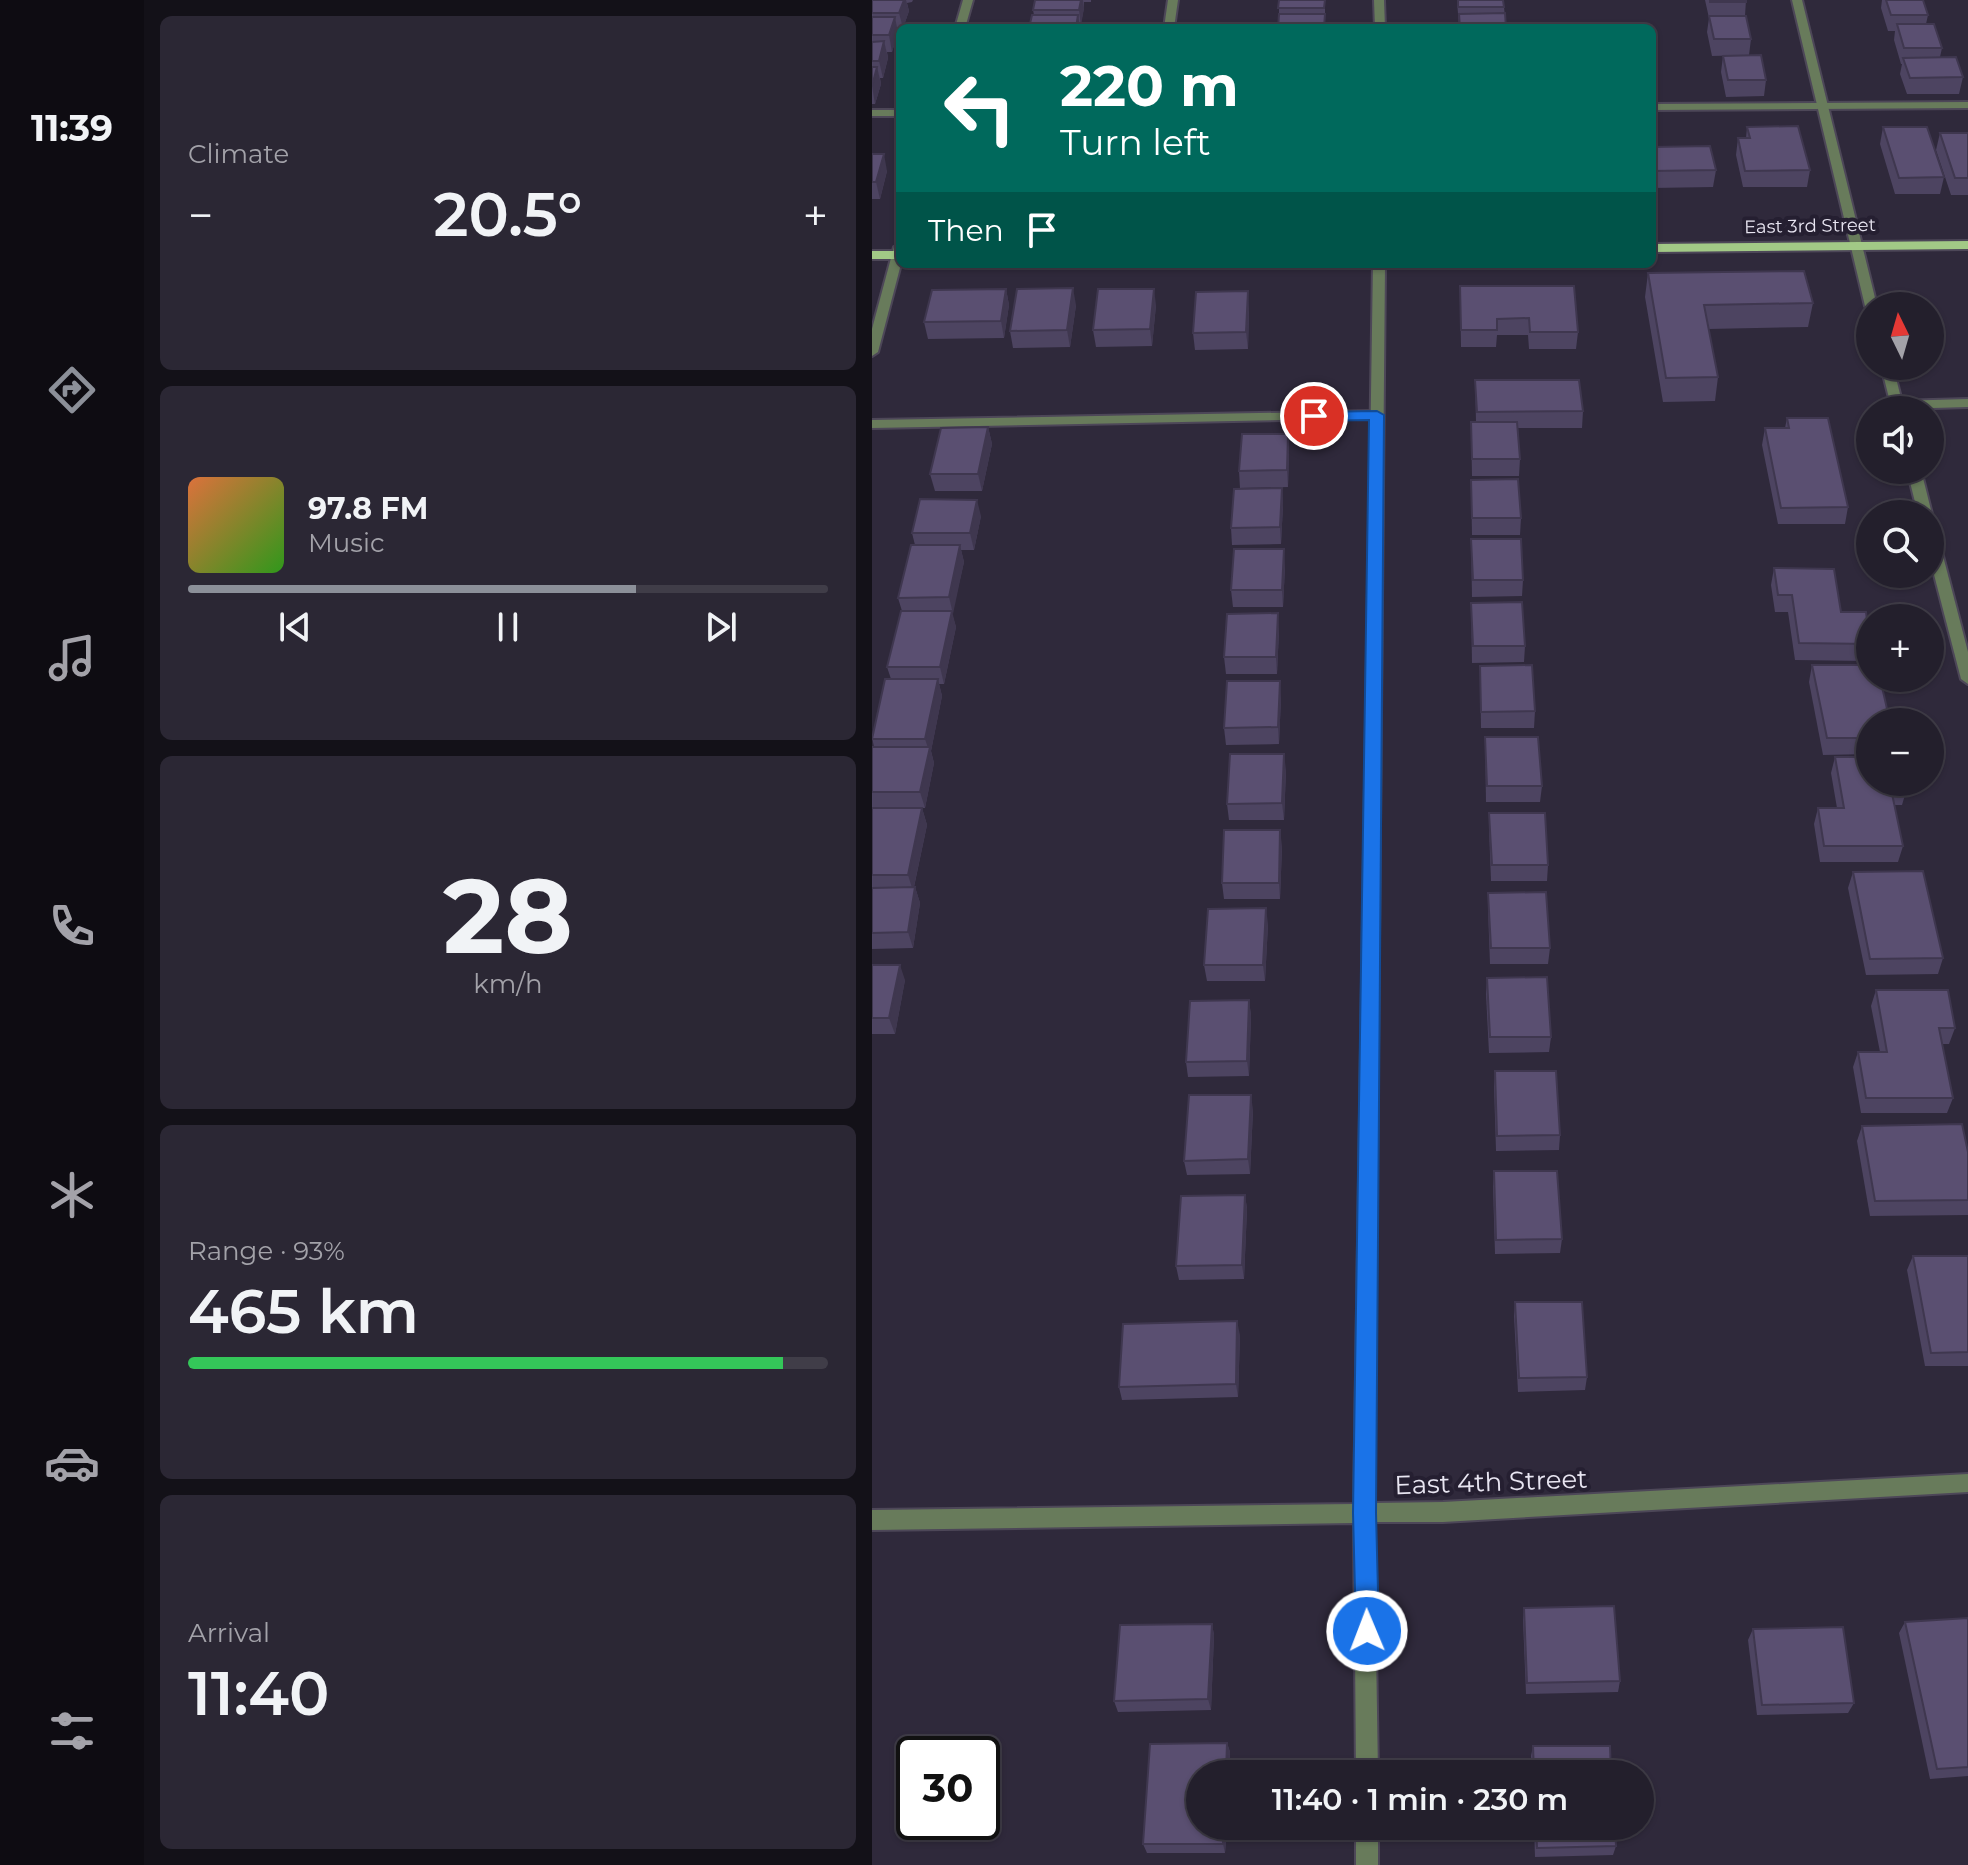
<!DOCTYPE html>
<html lang="en">
<head>
<meta charset="utf-8">
<style>
	body { margin:0; font-family:Montserrat,sans-serif; background:#2b2734; color:#f1f3f6; height:100vh; display:flex; flex-direction:column; font-size:30px; white-space:nowrap }
	* { box-sizing:border-box; margin:0 }
	p { font-size:26px; color:#a3a2a9 }
	.icon { flex:none; width:44px; height:44px; fill:none; stroke:currentColor; stroke-width:2; stroke-linecap:round; stroke-linejoin:round }
	.map { position:relative; flex:1; overflow:hidden }
	.details { display:flex; flex-direction:column; gap:16px; padding:16px; background:#131118; width:728px }
	.details>* { flex:none }
	.top-card { position:absolute; left:24px; top:24px; width:760px; height:244px; border-radius:12px; box-shadow:0 2px 6px #0004,0 0 0 2px #403d48; background:#00695c; color:#fff; overflow:hidden }
	.needle { width:52px; rotate:355deg }
	.tools { position:absolute; left:984px; top:292px; display:grid; gap:16px }
	.tools a { display:grid; place-items:center; width:88px; height:88px; border-radius:50%; background:#231f2c; box-shadow:0 2px 6px #0004,0 0 0 2px #403d48; font-size:40px }
	.speed { position:absolute; left:24px; top:1736px; display:flex; gap:16px; font-size:40px; font-weight:700; text-align:center }
	.speed>* { display:grid; place-content:center; width:104px; height:104px; border-radius:50%; background:#231f2c; box-shadow:0 2px 6px #0004,0 0 0 2px #403d48; line-height:1 }
	.speed .limit { border:4px solid #111; border-radius:12px; background:#fff; color:#111 }
	.pin { position:absolute; display:grid; place-items:center; width:68px; height:68px; color:#fff; margin:-34px; border:4px solid #fff; border-radius:50%; box-shadow:0 2px 8px #0007 }
	.me { position:absolute; width:88px; margin:-44px; rotate:359deg; stroke-linejoin:round; filter:drop-shadow(0 0 6px #0008) }
	.turn { display:flex; align-items:center; gap:28px; height:168px; padding:0 32px; font-size:36px }
	.turn .icon { width:104px; height:104px; stroke-width:2.5 }
	.turn b { display:block; font-size:56px; line-height:68px }
	.then { display:flex; align-items:center; height:76px; padding:0 32px; background:#0003; gap:16px; font-size:30px }
	.big { font-size:60px; font-weight:600; line-height:1.1 }
	.details .card { flex:1; display:flex; flex-direction:column; justify-content:center; gap:12px; min-width:0; padding:0 28px; border-radius:12px; background:#2b2734 }
	.details .dial { align-items:center; gap:0 }
	.dial b { font-size:104px; line-height:1 }
	.song { display:flex; align-items:center; gap:24px }
	.cover { width:96px; height:96px; border-radius:12px; background:linear-gradient(135deg,hsl(20 70% 55%),hsl(110 70% 35%)) }
	.played { height:8px; border-radius:4px; background:linear-gradient(90deg,#8c9099 70%,#403d48 70%) }
	.keys { display:flex; justify-content:space-around; direction:ltr }
	.heat { display:flex; justify-content:space-between; align-items:center; font-size:44px; direction:ltr }
	.charge { height:12px; border-radius:6px; background:linear-gradient(90deg,#34c759 93%,#403d48 0) }
	.trip { position:absolute; left:314px; top:1760px; width:468px; height:80px; border-radius:40px; background:#231f2c; box-shadow:0 2px 6px #0004,0 0 0 2px #403d48; font-weight:600; line-height:80px; text-align:center }
	main { display:flex; flex:1; min-height:0 }
	.tabs { display:flex; flex-direction:column; width:144px; justify-content:space-around; align-items:center; background:#0e0c12; color:#a3a2a9 }
	.tabs .icon { width:56px; height:56px }
	.tabs .selected { color:#8c9099 }
	.tabs b { font-size:36px; color:#f1f3f6 }
	.map>svg:first-child { display:block }
	.lines { fill:none; stroke-linecap:round; stroke-linejoin:round }
	.lane-casing { stroke:#4d4758; stroke-width:4 }
	.street-casing { stroke:#4d4758; stroke-width:4 }
	.primary-casing { stroke:#4d4758; stroke-width:4 }
	.lane { fill:#687b5b; fill-rule:evenodd }
	.street { fill:#687b5b; fill-rule:evenodd }
	.primary { fill:#a2c986; fill-rule:evenodd }
	.wall { fill:#4d4461 }
	.shaded-wall { fill:#3f374f }
	.building { fill:#5a4f71; stroke:#3f374f; stroke-width:2 }
	.route { fill:#1a73e8; stroke:#114b97; stroke-width:2 }
	.labels { text-anchor:middle; stroke-width:8; stroke-linejoin:round; paint-order:stroke }
	.far-street-label { font-size:18px; fill:#e8e5f1; stroke:#251f31 }
	.near-street-label { font-size:26px; fill:#e8e5f1; stroke:#251f31 }
</style>
</head>
<body>
<main>
<nav class="tabs">
<b>11:39</b>
<svg class="icon selected" aria-label="directions" viewBox="0 0 24 24"><path d="M12 3l9 9-9 9-9-9zM9 14v-3h6M13 9l2 2-2 2"/></svg>
<svg class="icon" aria-label="music" viewBox="0 0 24 24"><path d="M9 18V5l10-2v13"/><circle cx="6" cy="18" r="3"/><circle cx="16" cy="16" r="3"/></svg>
<svg class="icon" aria-label="phone" viewBox="0 0 24 24"><path d="M5 4h4l2 5-3 2q2 4 5 5l2-3 5 2v4C11 20 4 13 5 4z"/></svg>
<svg class="icon" aria-label="climate" viewBox="0 0 24 24"><path d="M12 3v18M4 7l16 10M4 17L20 7"/></svg>
<svg class="icon" aria-label="car" viewBox="0 0 24 24"><path d="M5 17H2v-5l4-1 3-4h7l3 4 3 1v5h-3M9 17h6M6 11h13"/><circle cx="7" cy="17" r="2"/><circle cx="17" cy="17" r="2"/></svg>
<svg class="icon" aria-label="filters" viewBox="0 0 24 24"><path d="M4 7h16M4 17h16"/><circle cx="9" cy="7" r="2"/><circle cx="15" cy="17" r="2"/></svg>
</nav>
<section class="details">
<div class="card"><p>Climate</p>
<div class="heat"><a>−</a><b class="big">20.5°</b><a>+</a></div>
</div>
<div class="card">
<div class="song"><i class="cover"></i><div><b>97.8 FM</b><p>Music</p></div></div>
<div class="played"></div>
<div class="keys"><svg class="icon" aria-label="previous" viewBox="0 0 24 24"><path d="M18 5L8 12l10 7zM5 5v14"/></svg><svg class="icon" aria-label="pause" viewBox="0 0 24 24"><path d="M8 5v14M16 5v14"/></svg><svg class="icon" aria-label="next" viewBox="0 0 24 24"><path d="M6 5l10 7-10 7zM19 5v14"/></svg></div>
</div>
<div class="card dial"><b>28</b><p>km/h</p></div>
<div class="card"><p>Range · 93%</p><b class="big">465 km</b><div class="charge"></div></div>
<div class="card"><p>Arrival</p><b class="big">11:40</b></div>
</section>
<div class="map">
<svg width="1096" height="1865" viewBox="0 0 1096 1865">
	<rect width="100%" height="100%" fill="#2f293b"/>
	<g class="lines">
		<defs>
			<g id="lane">
				<path d="M296,0h10l-4,28h-10z"/>
				<path d="M1096,102v6l-316,2v-6z"/>
				<rect x="0" y="110" width="28" height="6"/>
				<path d="M1096,399v8l-71,2 -6,-4 6,-4z"/>
				<path d="M505,411l5,1v6l-510,10v-8z"/>
			</g>
			<g id="street">
				<path d="M91,0h10l-8,28h-10z"/>
				<path d="M502,0h10l1,28h-10z"/>
				<path d="M920,0h10l75,306h-7v3l-5,-3z"/>
				<path d="M28,244l1,20 -23,88 -6,4v-27l22,-82z"/>
				<path d="M501,264h12l-11,1239 69,-1 525,-28v18l-525,30h-69l4,252h-22l-2,-251 -482,7v-20l482,-6z"/>
				<path d="M1009,366h12l11,44h-12z"/>
				<path d="M1035,470h14l11,44 -2,3v-3h-12z"/>
				<path d="M1058,529l7,4 31,119v32l-7,-5 -31,-120z"/>
				<rect x="484" y="1826" width="22" height="39"/>
			</g>
			<g id="primary">
				<path d="M1096,241v8l-316,3v-8z"/>
				<rect x="0" y="251" width="28" height="8"/>
			</g>
		</defs>
		<!-- lane casing -->
		<use href="#lane" class="lane-casing"/>
		<!-- street casing -->
		<use href="#street" class="street-casing"/>
		<!-- primary casing -->
		<use href="#primary" class="primary-casing"/>
		<!-- lane -->
		<use href="#lane" class="lane"/>
		<!-- street -->
		<use href="#street" class="street"/>
		<!-- primary -->
		<use href="#primary" class="primary"/>
	</g>
	<!-- wall -->
	<g class="wall">
		<path d="M0,0h41l-1,2 -5,1 2,8 -6,17 -6,1 1,4 -6,19h-5l1,6 -5,20h-3l1,6 -6,20h-3z"/>
		<path d="M163,0h56v2h-7v6l-4,20h-51l5,-13 -1,-5z"/>
		<path d="M407,0h46v28l-46,-13z"/>
		<path d="M585,0l47,7 2,21h-47z"/>
		<path d="M833,0h41l-1,16 6,23 -2,16 -37,1 -5,-24 2,-14z"/>
		<path d="M1010,0h41l5,15 -2,9 16,24 -2,9 23,20 -4,17h-52l-7,-20 2,-10h-1l-7,-24 1,-9h-7l-7,-23z"/>
		<path d="M851,56l43,24 -2,16 -38,1 -5,-25z"/>
		<path d="M875,127l63,43 -3,17h-64l-7,-32 2,-17h8z"/>
		<path d="M1011,127l61,50 -4,17h-45l-15,-50z"/>
		<path d="M1068,133h28v62h-17l-15,-45z"/>
		<path d="M780,147l64,23 -3,17 -61,1z"/>
		<path d="M0,154l15,17 -7,28h-8z"/>
		<path d="M776,273l165,30 -5,24 -100,2 10,48 -3,24 -52,1 -18,-105z"/>
		<path d="M588,286l118,46 -2,17h-47l-1,-14h-31l-1,12h-35z"/>
		<path d="M134,289l3,16 -5,33 -76,1 -4,-17z"/>
		<path d="M204,305l-6,42 -57,1 -3,-17z"/>
		<path d="M284,305l-4,41 -56,1 -3,-17z"/>
		<path d="M377,308l-1,41 -53,1 -2,-17z"/>
		<path d="M603,380l108,31 -1,17h-64l2,31 -1,17h-47l-1,-54h5z"/>
		<path d="M915,418l61,89 -3,17h-67l-16,-79 3,-17h20z"/>
		<path d="M116,427l4,17 -10,47h-47l-5,-17z"/>
		<path d="M416,434l1,17 -1,36 -48,1 -1,-17z"/>
		<path d="M599,480l50,38 -1,17h-48z"/>
		<path d="M410,488l1,17 -2,39 -49,1 -1,-17z"/>
		<path d="M109,516l-7,34h-13l3,12 -12,52 4,13 -12,57h-5l3,12 -11,55 3,12 -9,45h-17h14l5,17 -13,62h1l5,16 -7,45 -41,1v-202h2l-2,-10 19,-58 -4,-12 15,-56 -4,-13 17,-53 -3,-12z"/>
		<path d="M599,539l52,41 -1,16 -50,1z"/>
		<path d="M413,566l-2,41h-50l-2,-17z"/>
		<path d="M902,568l67,44 29,26v11l-3,12 -72,-1 -7,-48h-13l-4,-27z"/>
		<path d="M599,603l54,43 -1,16 -52,1z"/>
		<path d="M407,630l-2,44h-51l-2,-17z"/>
		<path d="M940,665l58,57v32l-47,1 -14,-73z"/>
		<path d="M608,666l55,45 -1,17h-53z"/>
		<path d="M409,697l-2,47 -53,1 -2,-17z"/>
		<path d="M613,737l57,49 -2,16h-54z"/>
		<path d="M963,757l72,31 -5,17h-8l9,41 -5,16h-78l-6,-38 4,-16h19l-6,-35z"/>
		<path d="M414,770l-2,50h-55l-2,-16z"/>
		<path d="M617,813l59,52 -1,16h-56l-2,-52z"/>
		<path d="M410,846l-2,53h-56l-2,-16z"/>
		<path d="M981,872l90,86 -5,16 -72,1 -18,-87z"/>
		<path d="M616,893l62,55 -2,16h-58l-2,-55z"/>
		<path d="M396,924l-3,57h-58l-3,-16z"/>
		<path d="M0,965l33,15 -10,54h-23z"/>
		<path d="M615,978l64,59 -2,15 -60,1 -3,-59z"/>
		<path d="M1004,990l79,38 -6,16h-7l11,54 -6,15h-86l-8,-46 5,-15h22l-9,-46z"/>
		<path d="M377,1000l2,16 -2,60 -61,1 -2,-15z"/>
		<path d="M623,1071l65,64 -1,15 -63,1 -2,-64z"/>
		<path d="M381,1110l-3,64 -63,1 -3,-14z"/>
		<path d="M990,1126l106,26v63l-98,1 -13,-75z"/>
		<path d="M622,1171l68,68 -2,14 -65,1 -2,-68z"/>
		<path d="M373,1195l2,14 -3,70 -65,1 -3,-14z"/>
		<path d="M1041,1256h55v110h-43l-18,-96z"/>
		<path d="M643,1302l72,75 -2,13 -67,2 -4,-76z"/>
		<path d="M368,1335l-2,62 -116,3 -3,-13z"/>
		<path d="M652,1608l96,73 -2,11 -92,2 -3,-74z"/>
		<path d="M1096,1618v158l-38,3 -31,-146 6,-11z"/>
		<path d="M340,1624l2,11 -3,75 -93,2 -4,-11z"/>
		<path d="M881,1629l101,74 -6,10 -91,2 -9,-75z"/>
		<path d="M355,1743l3,9 -1,22h-29v52h27l-2,27h-78l-4,-9 7,-100z"/>
		<path d="M661,1746l78,28h-79l-1,-18z"/>
		<path d="M662,1826h81l1,20 -3,9 -78,2z"/>
	</g>
	<!-- shaded-wall -->
	<g class="shaded-wall">
		<path d="M32,0h2l3,11 -6,17 -4,-15z"/>
		<path d="M209,0h2l1,8 -3,18 -2,-16z"/>
		<path d="M206,15l2,13h-4z"/>
		<path d="M23,17l3,16 -6,19 -3,-17z"/>
		<path d="M12,41l4,17 -5,20 -4,-17z"/>
		<path d="M5,67l4,17 -6,20 -3,-18z"/>
		<path d="M12,154l3,17 -7,28 -4,-17z"/>
		<path d="M201,288l3,17 -6,42 -3,-17z"/>
		<path d="M134,289l3,16 -5,33 -3,-17z"/>
		<path d="M282,289l2,16 -4,41 -2,-17z"/>
		<path d="M376,291l1,17 -1,41 -2,-17z"/>
		<path d="M116,427l4,17 -10,47 -4,-17z"/>
		<path d="M416,434l1,17 -1,36 -1,-17z"/>
		<path d="M410,488l1,17 -2,39 -1,-17z"/>
		<path d="M105,500l4,16 -7,34 -4,-17z"/>
		<path d="M88,545l4,17 -11,52 -4,-17z"/>
		<path d="M412,549l1,17 -2,41 -1,-17z"/>
		<path d="M80,611l4,16 -12,57 -4,-17z"/>
		<path d="M406,613l1,17 -2,44 -1,-17z"/>
		<path d="M66,679l4,17 -11,55 3,12 -9,45 -5,-16 9,-41 -4,-12z"/>
		<path d="M408,681l1,16 -2,47 -1,-17z"/>
		<path d="M412,754l2,16 -2,50 -2,-17z"/>
		<path d="M50,808l5,17 -14,66 -5,-16z"/>
		<path d="M408,830l2,16 -2,53 -1,-16z"/>
		<path d="M43,887l5,16 -7,45 -5,-16z"/>
		<path d="M394,908l2,16 -3,57 -2,-16z"/>
		<path d="M28,965l5,15 -10,54 -6,-16z"/>
		<path d="M377,1000l2,16 -2,60 -2,-15z"/>
		<path d="M379,1095l2,15 -3,64 -2,-15z"/>
		<path d="M373,1195l2,14 -3,70 -2,-14z"/>
		<path d="M365,1321l3,14 -2,62 -2,-13z"/>
		<path d="M340,1624l2,11 -3,75 -3,-11z"/>
		<path d="M355,1743l3,9 -1,22h-3z"/>
		<path d="M351,1826h4l-2,27 -2,-9z"/>
	</g>
	<!-- building -->
	<g class="building">
		<path d="M0,0h32l-5,13h-27z"/>
		<path d="M163,0h46l-2,10h-46z"/>
		<path d="M407,0h46l-1,8h-46z"/>
		<path d="M586,0h45l1,7h-46z"/>
		<rect x="838" y="0" width="36" height="2"/>
		<path d="M1014,0h37l5,15h-37z"/>
		<path d="M633,13l1,15h-46l-1,-14z"/>
		<path d="M407,14h46l-1,14h-46z"/>
		<path d="M160,15h46l-2,13h-47z"/>
		<path d="M837,16h37l5,23h-37z"/>
		<path d="M0,17h23l-6,18h-17z"/>
		<path d="M1025,24h37l8,24h-38z"/>
		<path d="M12,41l-5,20h-7v-19z"/>
		<path d="M889,55l5,25h-38l-5,-24z"/>
		<path d="M1084,57l7,20 -53,1 -7,-20z"/>
		<path d="M0,67h5l-5,19z"/>
		<path d="M926,126l12,44 -65,1 -7,-33h12l-3,-11z"/>
		<path d="M1011,127h44l17,50 -45,1z"/>
		<path d="M1068,133h28v45h-13z"/>
		<path d="M838,146l6,24 -64,1v-24z"/>
		<path d="M0,154h12l-8,28h-4z"/>
		<path d="M932,271l9,32 -109,2 14,72 -52,1 -18,-105z"/>
		<path d="M588,286h114l4,46h-48l-1,-14 -32,1v11h-36z"/>
		<path d="M201,288l-6,42 -57,1 7,-42z"/>
		<path d="M134,289l-5,32 -77,1 8,-32z"/>
		<path d="M226,289h56l-4,40 -57,1z"/>
		<path d="M376,291l-2,41 -53,1 3,-41z"/>
		<path d="M603,380h104l4,31 -106,1z"/>
		<path d="M915,418h41l20,89 -67,1 -16,-80h24z"/>
		<path d="M599,422h46l3,37h-48z"/>
		<path d="M116,427l-10,47h-48l11,-46z"/>
		<path d="M370,434h46l-1,36 -48,1z"/>
		<path d="M646,479l3,39h-49l-1,-38z"/>
		<path d="M410,488l-2,39 -49,1 3,-39z"/>
		<path d="M48,499l57,1 -7,33h-58z"/>
		<path d="M599,539h50l2,41h-50z"/>
		<path d="M39,545h49l-11,52 -51,1z"/>
		<path d="M362,549h50l-2,41h-51z"/>
		<path d="M902,568l60,1 7,43h25l4,32 -71,-1 -7,-48h-14z"/>
		<path d="M650,602l3,44h-52l-2,-43z"/>
		<path d="M29,611h51l-12,56h-53z"/>
		<path d="M406,613l-2,44h-52l3,-43z"/>
		<path d="M660,665l3,46 -54,1 -1,-46z"/>
		<path d="M940,665h58v13h10l10,44h-20v16h-43z"/>
		<path d="M13,679h53l-13,60h-53z"/>
		<path d="M355,681h53l-2,46 -54,1z"/>
		<path d="M613,737h53l4,49h-55z"/>
		<path d="M0,747h58l-10,45h-48z"/>
		<path d="M358,754h54l-2,49 -55,1z"/>
		<path d="M963,757h35v25h35l2,6 -16,1 12,57h-79l-6,-38h26z"/>
		<path d="M0,808h50l-14,67h-36z"/>
		<path d="M617,813h56l3,52h-56z"/>
		<path d="M352,830h56l-1,53h-57z"/>
		<path d="M1051,871l20,87 -73,1 -17,-87z"/>
		<path d="M43,887l-7,45 -36,1v-45z"/>
		<path d="M674,892l4,56h-59l-3,-55z"/>
		<path d="M394,908l-3,57h-59l4,-56z"/>
		<path d="M0,965h28l-11,53h-17z"/>
		<path d="M675,977l4,60h-61l-3,-59z"/>
		<path d="M1004,990h72l7,38h-16l14,70h-87l-8,-46h29z"/>
		<path d="M377,1000l-2,61 -61,1 4,-61z"/>
		<path d="M623,1071h61l4,64 -63,1z"/>
		<path d="M317,1095h62l-3,64 -64,2z"/>
		<path d="M1090,1124l6,28v48l-93,1 -13,-75z"/>
		<path d="M622,1171h63l5,68 -66,1z"/>
		<path d="M373,1195l-3,70 -66,1 5,-70z"/>
		<path d="M1041,1256h55v96l-37,1z"/>
		<path d="M643,1302h67l5,75 -68,1z"/>
		<path d="M365,1321l-1,63 -117,3 4,-63z"/>
		<path d="M742,1606l6,75 -93,2 -3,-75z"/>
		<path d="M1096,1618v149l-31,2 -32,-147z"/>
		<path d="M340,1624l-4,75 -94,2 6,-76z"/>
		<path d="M971,1627l11,76 -92,2 -9,-76z"/>
		<path d="M355,1743l-1,31h-26v52h23v18h-80l7,-100z"/>
		<path d="M661,1746h77l1,28h-77z"/>
		<path d="M664,1826h79l1,20 -79,2z"/>
	</g>
	<!-- route -->
	<path class="route" d="M505,411l7,4 -8,1098 3,118 -3,8 -9,4 -8,-4 -3,-8 -3,-118 16,-1093 -55,1 -8,-5 8,-4z"/>
	<g class="labels">
		<!-- far-street labels -->
		<g class="far-street-label">
			<text transform="translate(938 226) rotate(-1)" y="6">East 3rd Street</text>
		</g>
		<!-- near-street labels -->
		<g class="near-street-label">
			<text transform="translate(619 1482) rotate(-2)" y="9">East 4th Street</text>
		</g>
	</g>
</svg>
<div class="tools">
<a><svg class="needle" viewBox="-14 -14 28 28"><path d="M0-13l5 13h-10z" fill="#e53935"/><path d="M0 13l5-13h-10z" fill="#a3a2a9"/></svg></a>
<a><svg class="icon" aria-label="sound" viewBox="0 0 24 24"><path d="M4 9h4l5-4v14l-5-4H4zM17 9q2 3 0 6"/></svg></a>
<a><svg class="icon" aria-label="search" viewBox="0 0 24 24"><circle cx="10" cy="10" r="6"/><path d="M15 15l6 6"/></svg></a>
<a>+</a>
<a>−</a>
</div>
<div class="speed"><div class="limit">30</div></div>
<div class="pin" style="left:442px;top:416px;background:#d93025"><svg class="icon" aria-label="arrive" viewBox="0 0 24 24"><path d="M6 21V4h12l-3 4 3 4H6"/></svg></div>
<svg class="me" style="left:495px;top:1631px" viewBox="-20 -20 40 40"><circle r="17" fill="#1a73e8" stroke="#fff" stroke-width="3"/><path d="M0-11L8 9 0 5-8 9z" fill="#fff"/></svg>
<div class="trip">11:40 · 1 min · 230 m</div>
<div class="top-card">
<div class="turn"><svg class="icon" aria-label="left" viewBox="0 0 24 24"><path d="M17 20v-9H6M10 6l-5 5 5 5"/></svg><div><b>220 m</b>Turn left</div></div>
<div class="then">Then<svg class="icon" aria-label="arrive" viewBox="0 0 24 24"><path d="M6 21V4h12l-3 4 3 4H6"/></svg></div>
</div>
</div>
</main>
</body>
</html>
